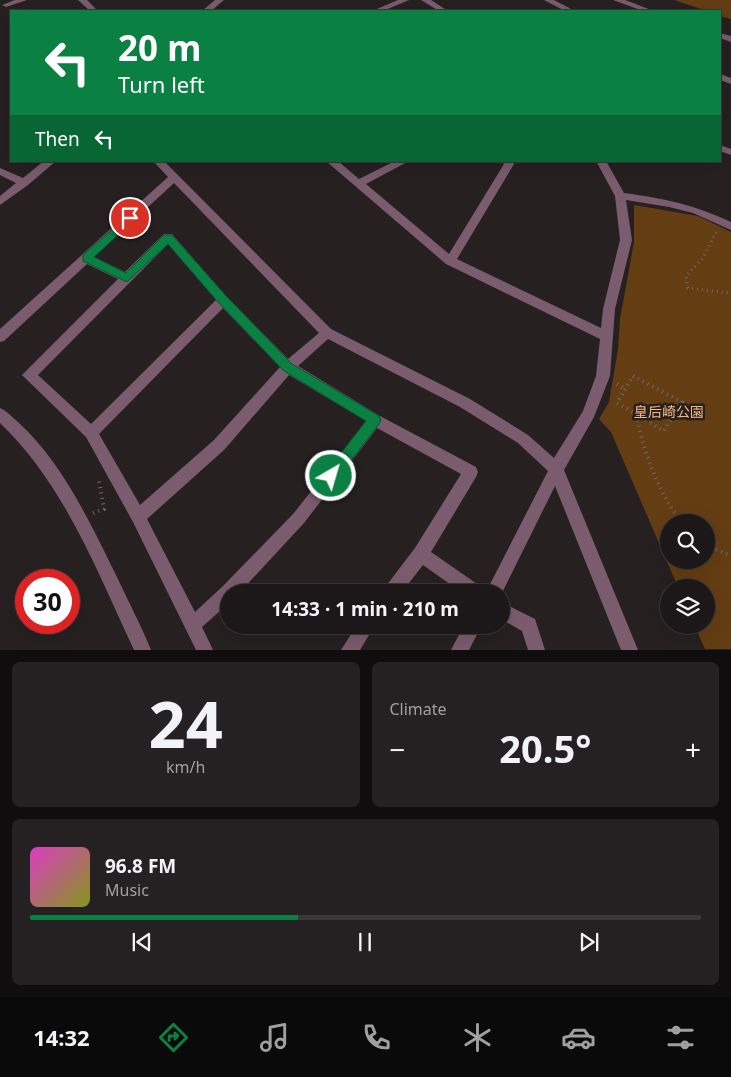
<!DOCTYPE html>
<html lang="en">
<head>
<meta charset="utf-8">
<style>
	body { margin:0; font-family:"Noto Sans","Noto Sans JP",sans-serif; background:#252122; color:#f1f3f6; height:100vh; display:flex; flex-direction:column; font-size:19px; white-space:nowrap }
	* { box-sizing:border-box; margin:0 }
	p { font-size:16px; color:#a0a0a2 }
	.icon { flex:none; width:28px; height:28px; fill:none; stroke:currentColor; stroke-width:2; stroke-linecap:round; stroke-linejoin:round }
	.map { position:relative; height:650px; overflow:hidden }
	.drawer { display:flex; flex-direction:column; gap:12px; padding:12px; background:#0f0d0e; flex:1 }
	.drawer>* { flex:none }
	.top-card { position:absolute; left:10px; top:10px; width:711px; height:152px; border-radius:0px; box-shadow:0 5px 20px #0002,0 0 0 1px #3a3738; background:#0b8043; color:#fff; overflow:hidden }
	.buttons { position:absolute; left:660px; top:514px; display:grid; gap:10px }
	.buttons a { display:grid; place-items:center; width:55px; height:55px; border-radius:50%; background:#1c1819; box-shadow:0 5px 20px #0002,0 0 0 1px #3a3738; font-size:25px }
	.speed { position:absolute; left:15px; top:569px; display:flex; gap:10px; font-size:25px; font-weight:700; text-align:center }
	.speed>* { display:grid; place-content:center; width:65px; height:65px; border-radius:50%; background:#1c1819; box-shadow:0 5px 20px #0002,0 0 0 1px #3a3738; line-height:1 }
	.speed .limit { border:8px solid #d22; background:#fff; color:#111 }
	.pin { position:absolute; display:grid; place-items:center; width:42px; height:42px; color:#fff; margin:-21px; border:2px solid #fff; border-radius:50%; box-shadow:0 1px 5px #0007 }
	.me { position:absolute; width:55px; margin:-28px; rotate:38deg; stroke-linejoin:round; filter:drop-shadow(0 0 4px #0008) }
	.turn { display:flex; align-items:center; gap:18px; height:105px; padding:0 25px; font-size:22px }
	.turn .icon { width:65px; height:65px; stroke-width:2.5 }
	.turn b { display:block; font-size:35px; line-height:42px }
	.then { display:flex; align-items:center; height:48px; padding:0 25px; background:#0003; gap:10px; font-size:19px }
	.big { font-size:38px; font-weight:700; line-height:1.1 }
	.drawer .tile { flex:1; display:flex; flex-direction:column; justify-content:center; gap:8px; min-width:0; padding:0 18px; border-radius:8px; background:#252122 }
	.drawer .dial { align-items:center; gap:0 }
	.dial b { font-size:65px; line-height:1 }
	.song { display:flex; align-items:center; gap:15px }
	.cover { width:60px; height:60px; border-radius:8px; background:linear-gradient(135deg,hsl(310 70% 55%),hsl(70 70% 35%)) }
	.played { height:5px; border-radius:2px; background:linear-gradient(90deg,#0b8043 40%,#3a3738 40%) }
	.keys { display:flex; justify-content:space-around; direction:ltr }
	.heat { display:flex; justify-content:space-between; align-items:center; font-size:28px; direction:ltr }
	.drawer .tiles { flex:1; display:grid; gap:12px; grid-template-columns:1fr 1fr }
	.tile:last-child { grid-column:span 2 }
	.trip { position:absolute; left:220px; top:584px; width:290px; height:50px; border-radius:25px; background:#1c1819; box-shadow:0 5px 20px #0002,0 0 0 1px #3a3738; font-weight:700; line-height:50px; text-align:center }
	.menu { display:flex; height:80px; justify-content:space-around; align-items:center; background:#0b0a0a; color:#a0a0a2 }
	.menu .icon { width:35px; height:35px }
	.menu .current { color:#0b8043 }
	.menu b { font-size:22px; color:#f1f3f6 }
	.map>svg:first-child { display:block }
	.green { fill:#643d13; fill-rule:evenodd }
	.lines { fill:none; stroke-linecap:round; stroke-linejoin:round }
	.path-far1 { stroke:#6e6869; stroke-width:3; stroke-dasharray:1 4; stroke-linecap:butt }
	.path { stroke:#6e6869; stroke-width:4; stroke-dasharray:1 4.5; stroke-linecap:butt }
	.minor { fill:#7a5c6e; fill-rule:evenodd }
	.route { fill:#0b8043; stroke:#07532c }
	.labels { text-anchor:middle; stroke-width:5; stroke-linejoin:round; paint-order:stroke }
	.park-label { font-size:14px; fill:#f8b87d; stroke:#262021 }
</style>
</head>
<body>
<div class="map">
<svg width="731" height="650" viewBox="0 0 731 650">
	<rect width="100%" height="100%" fill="#262021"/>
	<!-- green -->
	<g class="green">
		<path d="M674,0h57v19l-11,-3v-5h-13z"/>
		<path d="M634,205l64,11 33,16v417h-26l-11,-24h12v-37l-28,-1 -67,-155 -12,-13 10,-17 9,-53 2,-30 14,-77zM669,522h37v38h-37z"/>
	</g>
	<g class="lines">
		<!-- path-far1 -->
		<path class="path-far1" d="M716,232l-13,26 -17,18 2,12 43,5"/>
		<!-- path -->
		<g class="path">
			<path d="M633,376l49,26 -18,29 -47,-28z"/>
			<path d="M617,384l8,5"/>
			<path d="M636,415c9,39 21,75 45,107"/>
			<path d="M93,513l11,-4 -5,-28"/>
			<path d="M706,545l25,11"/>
		</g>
		<!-- minor -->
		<g class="minor">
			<path d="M15,0h12l-21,7 -4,-2z"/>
			<path d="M78,0h9l11,11h-8z"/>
			<path d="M215,0h9l-13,11h-9z"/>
			<path d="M398,0h11l-26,11h-11z"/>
			<path d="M421,0h10l17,11h-9z"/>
			<path d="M544,0h10l21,11h-10z"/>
			<path d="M613,0h12l29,11h-11z"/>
			<path d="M720,33l11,3v6l-11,-4z"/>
			<path d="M720,74l11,4v6l-11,-4z"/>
			<path d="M720,145l11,4v6l-11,-4z"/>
			<path d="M44,161h12l-28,24 -28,20v-9l16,-13 -16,-8v-7l23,10z"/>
			<path d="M153,161h11l167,168 139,70 58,36 26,23 29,-47 13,-35 4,-37 -154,-75 -120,-103h12l21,18 36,-18h14l-43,23 83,70 55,-90 -3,-3h11l2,3 -57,95 144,69 2,-19 17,-69 -5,-44 -19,-35h10l18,32c42,6 68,11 107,29v8l-38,-17 -24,-6 -43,-7 6,40 -17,69 -5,67 -16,41 -30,53 74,180h-17l-66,-164 -54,109v-3h-15l62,-121 -30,-28 -58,-36 -132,-68 -30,27 82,50 96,51 2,5 -2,5 -45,75 49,34 2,6h-21l-38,-27 -21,27h-18l2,-6 29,-38 46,-74 -84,-46 -73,95 -64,69h-11v11l-27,24 11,23h-17l-63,-128 -47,-85 -64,-62 96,-96 -31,-15 -83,77 -4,1v-13l168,-152zM174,183l145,150 -31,26 -61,-62 -55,-63h-8l-39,38 -31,-15zM168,244l48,56 -125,124 -53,-49zM223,308l57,59 -66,73 -74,65 -41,-71zM289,375l77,46 -72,92 -71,73 -28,26 -48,-93 77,-69z"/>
			<path d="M0,408c7,3 12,9 18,14 45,41 72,101 99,155 11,24 24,48 34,73h-17c-37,-79 -70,-166 -134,-227z"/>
			<path d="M501,602l34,17 10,31h-17l-6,-19 -21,-12z"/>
			<path d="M357,625h18l-15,25h-19z"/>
			<path d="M464,625h18l-13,25h-18z"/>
		</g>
	</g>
	<!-- route -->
	<path class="route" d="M130,214l5,4 -1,2 -40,37 32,16 38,-38h8l55,62 65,67 87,52 2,4 -2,4 -43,56 -5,2 -4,-2 -2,-4 2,-5 39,-50 -82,-50 -65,-68 -51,-59 -41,38 -44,-21v-6z"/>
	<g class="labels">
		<!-- park labels -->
		<g class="park-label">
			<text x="669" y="417">皇后崎公園</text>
		</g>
	</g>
</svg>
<div class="buttons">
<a><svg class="icon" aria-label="search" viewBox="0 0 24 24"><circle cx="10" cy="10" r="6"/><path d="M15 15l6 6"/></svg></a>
<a><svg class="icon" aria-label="layers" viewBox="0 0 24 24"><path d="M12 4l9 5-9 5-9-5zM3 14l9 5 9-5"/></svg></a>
</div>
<div class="speed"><div class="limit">30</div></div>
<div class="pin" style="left:130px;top:218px;background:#d93025"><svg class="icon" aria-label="arrive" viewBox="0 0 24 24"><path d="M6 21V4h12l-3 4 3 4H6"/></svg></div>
<svg class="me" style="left:331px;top:476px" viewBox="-20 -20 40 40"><circle r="17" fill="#0b8043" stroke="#fff" stroke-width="3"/><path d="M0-11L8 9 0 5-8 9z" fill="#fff"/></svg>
<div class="trip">14:33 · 1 min · 210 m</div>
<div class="top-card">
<div class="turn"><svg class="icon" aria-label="left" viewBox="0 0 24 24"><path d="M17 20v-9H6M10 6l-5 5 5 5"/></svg><div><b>20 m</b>Turn left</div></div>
<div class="then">Then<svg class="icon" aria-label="left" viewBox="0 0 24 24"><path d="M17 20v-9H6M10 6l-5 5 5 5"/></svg></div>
</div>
</div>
<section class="drawer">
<div class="tiles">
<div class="tile dial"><b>24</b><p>km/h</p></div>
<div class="tile"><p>Climate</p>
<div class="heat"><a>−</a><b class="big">20.5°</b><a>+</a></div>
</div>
<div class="tile">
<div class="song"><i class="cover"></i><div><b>96.8 FM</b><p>Music</p></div></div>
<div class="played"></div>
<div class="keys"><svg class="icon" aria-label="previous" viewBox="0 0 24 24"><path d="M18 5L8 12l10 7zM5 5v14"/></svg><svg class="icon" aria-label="pause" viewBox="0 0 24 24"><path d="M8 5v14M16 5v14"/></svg><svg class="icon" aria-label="next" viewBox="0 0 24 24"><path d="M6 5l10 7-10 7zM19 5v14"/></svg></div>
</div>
</div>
</section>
<nav class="menu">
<b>14:32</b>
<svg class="icon current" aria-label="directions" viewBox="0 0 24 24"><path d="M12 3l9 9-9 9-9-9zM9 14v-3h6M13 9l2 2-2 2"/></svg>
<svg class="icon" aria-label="music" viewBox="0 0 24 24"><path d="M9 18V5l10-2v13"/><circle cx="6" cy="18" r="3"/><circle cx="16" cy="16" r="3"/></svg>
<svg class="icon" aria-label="phone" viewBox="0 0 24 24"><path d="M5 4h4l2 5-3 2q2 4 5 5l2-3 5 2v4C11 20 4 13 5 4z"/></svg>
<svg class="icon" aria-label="climate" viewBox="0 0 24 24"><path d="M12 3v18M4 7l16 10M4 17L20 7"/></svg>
<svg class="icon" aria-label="car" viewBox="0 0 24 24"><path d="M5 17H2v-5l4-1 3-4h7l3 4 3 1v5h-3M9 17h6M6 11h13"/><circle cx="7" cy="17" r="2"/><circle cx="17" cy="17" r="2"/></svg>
<svg class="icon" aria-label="filters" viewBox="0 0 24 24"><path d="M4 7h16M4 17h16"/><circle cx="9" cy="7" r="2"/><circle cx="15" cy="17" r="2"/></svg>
</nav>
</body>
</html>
